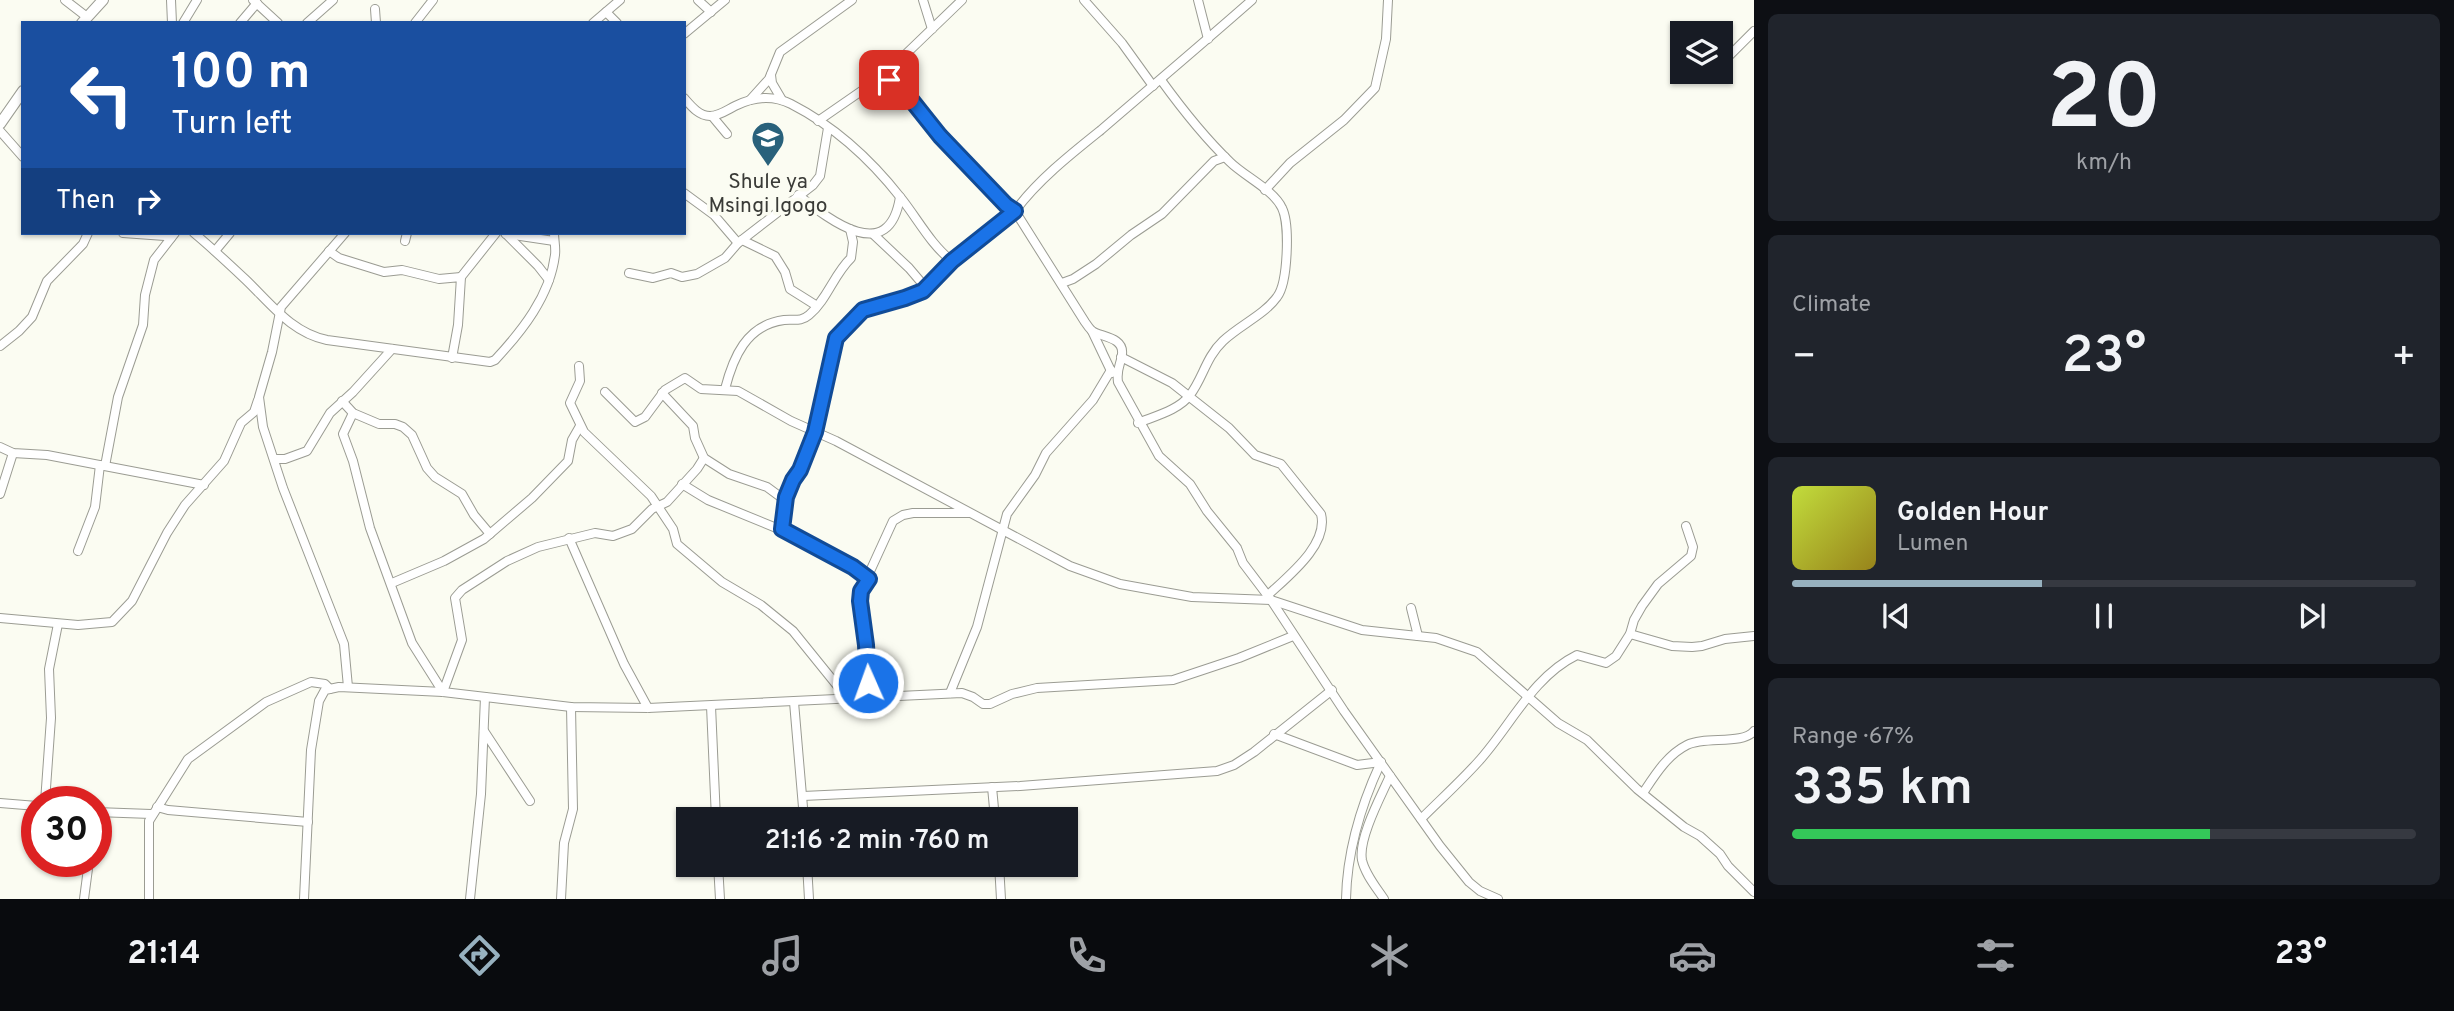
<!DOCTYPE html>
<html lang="en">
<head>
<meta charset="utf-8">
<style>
	body { margin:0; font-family:Overpass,sans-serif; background:#20242c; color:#f1f3f6; height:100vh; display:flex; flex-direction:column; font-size:26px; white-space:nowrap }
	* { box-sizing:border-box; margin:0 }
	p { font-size:23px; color:#9ea1a6 }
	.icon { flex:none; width:38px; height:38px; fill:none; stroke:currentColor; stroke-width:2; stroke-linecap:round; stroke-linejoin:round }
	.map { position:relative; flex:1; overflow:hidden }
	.sheet { display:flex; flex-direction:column; gap:14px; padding:14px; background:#0d0f14; width:700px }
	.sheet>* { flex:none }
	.top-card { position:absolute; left:21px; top:21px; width:665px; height:214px; border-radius:0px; box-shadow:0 2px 5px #0004; background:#1a4fa0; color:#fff; overflow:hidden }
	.controls { position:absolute; left:1670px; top:21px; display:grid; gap:14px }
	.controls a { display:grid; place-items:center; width:63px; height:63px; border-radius:0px; background:#171b24; box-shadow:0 2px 5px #0004; font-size:35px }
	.speed { position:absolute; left:21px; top:786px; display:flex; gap:14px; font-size:35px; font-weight:700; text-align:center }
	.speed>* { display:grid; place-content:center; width:91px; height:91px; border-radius:50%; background:#171b24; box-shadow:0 2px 5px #0004; line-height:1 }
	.speed .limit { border:10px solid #d22; background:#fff; color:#111 }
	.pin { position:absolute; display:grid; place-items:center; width:60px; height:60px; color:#fff; margin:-30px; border-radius:14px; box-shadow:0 4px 10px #0006 }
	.me { position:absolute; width:77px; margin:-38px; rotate:358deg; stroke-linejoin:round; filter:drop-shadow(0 0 5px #0008) }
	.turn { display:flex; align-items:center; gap:24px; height:147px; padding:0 35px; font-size:32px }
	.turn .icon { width:91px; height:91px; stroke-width:2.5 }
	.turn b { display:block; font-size:49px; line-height:60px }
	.then { display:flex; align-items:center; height:66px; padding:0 35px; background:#0003; gap:14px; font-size:26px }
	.big { font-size:52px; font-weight:600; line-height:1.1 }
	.sheet .tile { flex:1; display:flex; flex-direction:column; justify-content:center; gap:10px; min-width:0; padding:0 24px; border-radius:10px; background:#20242c }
	.sheet .dial { align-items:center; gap:0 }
	.dial b { font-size:91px; line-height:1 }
	.song { display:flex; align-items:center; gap:21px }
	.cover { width:84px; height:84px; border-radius:10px; background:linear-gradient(135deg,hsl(70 70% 55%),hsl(50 70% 35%)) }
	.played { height:7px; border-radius:4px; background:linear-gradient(90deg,#97b1bf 40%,#363941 40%) }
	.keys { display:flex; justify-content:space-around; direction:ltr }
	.heat { display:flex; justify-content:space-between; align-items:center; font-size:38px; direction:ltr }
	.charge { height:10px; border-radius:5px; background:linear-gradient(90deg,#34c759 67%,#363941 0) }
	.trip { position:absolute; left:676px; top:807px; width:402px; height:70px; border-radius:0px; background:#171b24; box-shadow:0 2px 5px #0004; font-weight:600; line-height:70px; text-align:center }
	.menu { display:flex; height:112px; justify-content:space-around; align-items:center; background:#090b0e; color:#9ea1a6 }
	.menu .icon { width:49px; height:49px }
	.menu .active { color:#97b1bf }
	.menu b { font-size:32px; color:#f1f3f6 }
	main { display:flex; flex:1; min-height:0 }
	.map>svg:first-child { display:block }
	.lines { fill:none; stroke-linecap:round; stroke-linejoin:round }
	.minor-casing { stroke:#9b9c93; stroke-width:10 }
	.major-casing { stroke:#9b9c93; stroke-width:12 }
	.minor { stroke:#fff; stroke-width:8 }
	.major { stroke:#fff; stroke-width:10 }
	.route-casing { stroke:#114b97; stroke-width:18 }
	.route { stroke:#1a73e8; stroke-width:12 }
	.labels { text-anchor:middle; stroke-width:7; stroke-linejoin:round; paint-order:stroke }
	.poi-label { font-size:21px; fill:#3a3b37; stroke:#fbfcf2 }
</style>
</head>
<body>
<main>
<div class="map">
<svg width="1754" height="899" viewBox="0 0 1754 899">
	<rect width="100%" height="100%" fill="#fbfcf2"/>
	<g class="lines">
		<defs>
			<g id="minor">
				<path d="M65,0l22,17"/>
				<path d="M171,0l1,23"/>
				<path d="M253,0l25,23"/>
				<path d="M698,0l13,12"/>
				<path d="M923,0l9,29"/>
				<path d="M1084,0l38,43 31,43"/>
				<path d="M1198,0l10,39"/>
				<path d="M1252,0c-50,44 -101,87 -151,130 -30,24 -63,50 -86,81l70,111c2,3 4,6 7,9 9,6 32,6 30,23 -1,11 -6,14 -4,28l41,74 31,28 17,27 30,37 6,15 28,37 73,111 96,135 29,36 11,9 18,8"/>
				<path d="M375,9l1,14"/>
				<path d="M606,12l11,11"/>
				<path d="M183,23l14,-23"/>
				<path d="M240,23l17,-20"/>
				<path d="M307,23l26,-23"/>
				<path d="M415,23l18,-23"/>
				<path d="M593,23l27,-23"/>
				<path d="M684,34l41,-34"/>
				<path d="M1720,65l34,-34"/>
				<path d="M771,75l1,8 10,17"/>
				<path d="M684,98c7,8 15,18 26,18 9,0 17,-6 25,-10 18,-9 38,-11 56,-2 43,22 81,57 110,94 16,20 30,47 51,63l63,-50 -9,-6 -66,-69 -35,-44 -22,-16"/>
				<path d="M750,100l19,-21 11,-27 72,-52"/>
				<path d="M712,116l15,18"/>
				<path d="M818,121l65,-45 79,-76"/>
				<path d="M0,131l23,26"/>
				<path d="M1265,190l25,-27 54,-43 31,-32 11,-49 2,-39"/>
				<path d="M684,193l30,22 24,28"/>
				<path d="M798,195c33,26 91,71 102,2"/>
				<path d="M123,233l42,3 6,2"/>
				<path d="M194,233c18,15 35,31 52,47 25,24 46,53 81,60l163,22 5,-2c27,-29 55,-64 60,-105 1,-7 -1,-15 -1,-22"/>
				<path d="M345,233l-64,74 -9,45 -13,45 4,30 20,61 61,156 4,43"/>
				<path d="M505,233l33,33 11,14"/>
				<path d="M506,234l48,7"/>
				<path d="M873,234l36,34 17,20"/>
				<path d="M742,240l33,16 10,16 5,17 27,17"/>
				<path d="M405,241l2,-8"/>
				<path d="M215,251l15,-18"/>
				<path d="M329,251l10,7 45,14 18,-2 37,9 22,-2 -3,48 -6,33"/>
				<path d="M629,273l24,5 18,-5 11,4 15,-3 28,-16 13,-15 75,-58 7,-9 8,-48"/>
				<path d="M461,277l35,-44"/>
				<path d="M1062,283l11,-4 23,-15 35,-29 31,-21 52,-53 11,-4"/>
				<path d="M1092,331l20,42"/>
				<path d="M0,346l19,-15 13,-14 15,-36 36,-37 5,-11"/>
				<path d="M1121,357l51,26 57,45 26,27 26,9 40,50c8,31 -34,63 -54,82"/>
				<path d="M579,366l1,15 -10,22 14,29 67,64 22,33 4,15 45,38 39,23 32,26 55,68"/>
				<path d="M725,389c8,-31 21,-64 59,-69 10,-1 17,2 25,-5 18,-15 25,-41 42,-57l2,-16 -3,-13"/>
				<path d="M605,392l30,30 10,-5 20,-27 20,-12 16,11 37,2 53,30 45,20 234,125 50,18 72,13 79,3 91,30 74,8 41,14 81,71 29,17 50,49 47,38 16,9 20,18 8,12 26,26"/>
				<path d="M662,393l31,33 2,12 9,20 25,16 38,13 19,14"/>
				<path d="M342,401l11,12 26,11h16l8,3 9,8 15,33 8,9 27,17 12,21 16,19"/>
				<path d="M353,413l-10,21 10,27 17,67 42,115 31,49"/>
				<path d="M1138,423c17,-7 41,-13 52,-28 13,-17 16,-38 33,-54 17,-16 41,-26 54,-44 11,-14 13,-73 5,-89 -8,-18 -38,-32 -52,-46 -26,-25 -48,-53 -69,-82"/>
				<path d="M0,447l13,6 34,2 157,30"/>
				<path d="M274,459h11l22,-8 23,-38 23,-21 39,-43"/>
				<path d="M105,466l13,-69 25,-72 2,-30 9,-35 21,-27"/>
				<path d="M682,484l26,16 88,36 72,42"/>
				<path d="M0,494l13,-41"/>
				<path d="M781,529l5,-32 7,-17 7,-10 15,-38 21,-94 27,-28 42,-12 18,-7 29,-30"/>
				<path d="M569,538l55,126 24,44"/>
				<path d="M78,551l17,-44 5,-42"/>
				<path d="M392,583l52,-22 40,-22 48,-41 36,-37 4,-21 8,-14"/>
				<path d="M1411,608l7,28"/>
				<path d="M0,618l78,7 34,-3 20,-21 35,-68 18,-28 39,-44 17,-38 13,-11 4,-12"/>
				<path d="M1630,634l42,12 20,1 10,-1 23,-7 29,-3"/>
				<path d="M443,692l19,-52 -7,-42 7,-8 45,-29 31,-14 57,-14 18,3 19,-7 20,-20 15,-7 30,-33 7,-11"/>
				<path d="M950,693l27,-66 30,-113 28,-39 11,-22 47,-53 18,-30"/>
				<path d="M866,698v-53l-6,-44 1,-10 32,-70 10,-6 10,-2h56"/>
				<path d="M794,702l10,117"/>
				<path d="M711,706l5,113"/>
				<path d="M484,731l46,70"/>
				<path d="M1274,734l83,31 24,-3"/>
				<path d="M992,787l3,32"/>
				<path d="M1643,793c12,-18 24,-38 44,-48 18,-9 56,0 67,-14"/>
				<path d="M803,796l217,-10 197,-15 17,-6 20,-13 78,-62"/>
				<path d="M45,802l6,-84 -2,-49 9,-45"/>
				<path d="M0,803l37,3"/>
				<path d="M157,807l11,3 140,12"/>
				<path d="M96,812l55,2"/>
				<path d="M1421,819c19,-19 39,-37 57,-57 32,-35 54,-85 99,-107l29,8 10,-7 14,-22 4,-14 8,-14 16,-22 33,-28 2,-9 -7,-21"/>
				<path d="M718,864l2,35"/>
				<path d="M807,864l2,35"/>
				<path d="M999,864l2,35"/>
				<path d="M84,899l5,-38"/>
				<path d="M149,899v-78l39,-62 78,-57 45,-20 14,2 5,5"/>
				<path d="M304,899l7,-149 8,-49 6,-11 14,-3 104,5 128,15 77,1 314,-15 11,4 10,7h7l22,-10 25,-6 136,-8 66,-22 54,-22"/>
				<path d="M470,899l11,-105 4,-97"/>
				<path d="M561,899l3,-56 9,-34 -2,-102"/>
				<path d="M1346,899c1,-48 15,-94 35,-137"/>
				<path d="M1384,899c-8,-12 -19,-25 -22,-39 -4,-21 19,-64 28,-84"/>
			</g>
			<g id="major">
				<path d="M82,23l21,-23"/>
				<path d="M0,124l23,-33"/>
			</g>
		</defs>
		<!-- minor casing -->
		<use href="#minor" class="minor-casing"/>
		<!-- major casing -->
		<use href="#major" class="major-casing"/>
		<!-- minor -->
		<use href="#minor" class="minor"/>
		<!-- major -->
		<use href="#major" class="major"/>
	</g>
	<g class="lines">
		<defs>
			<path id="route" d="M868,683l-2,-38 -6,-44 1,-10 8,-12 -16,-12 -71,-38 4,-32 7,-17 7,-10 15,-38 21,-94 27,-28 42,-12 18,-7 29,-30 63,-50 -9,-6 -66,-69 -35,-44 -16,-12"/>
		</defs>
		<!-- route casing -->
		<use href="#route" class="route-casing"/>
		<!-- route -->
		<use href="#route" class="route"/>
	</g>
	<!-- icons -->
	<defs>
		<symbol id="school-pin" viewBox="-11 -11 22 30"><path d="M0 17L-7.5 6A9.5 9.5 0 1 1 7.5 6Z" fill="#29617b" stroke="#fbfcf2"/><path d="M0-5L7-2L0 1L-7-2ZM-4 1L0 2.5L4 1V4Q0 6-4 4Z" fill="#fff"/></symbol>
	</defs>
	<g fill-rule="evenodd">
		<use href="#school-pin" x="749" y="119" width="38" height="52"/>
	</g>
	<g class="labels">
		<!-- poi labels -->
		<g class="poi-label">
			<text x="768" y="188">Shule ya<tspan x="768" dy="24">Msingi Igogo</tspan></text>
		</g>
	</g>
</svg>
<div class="controls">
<a><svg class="icon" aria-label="layers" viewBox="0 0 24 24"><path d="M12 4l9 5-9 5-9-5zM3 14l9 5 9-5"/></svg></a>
</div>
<div class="speed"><div class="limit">30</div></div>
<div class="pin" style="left:889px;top:80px;background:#d93025"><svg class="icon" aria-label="arrive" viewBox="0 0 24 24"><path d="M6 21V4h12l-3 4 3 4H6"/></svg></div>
<svg class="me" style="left:868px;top:683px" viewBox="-20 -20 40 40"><circle r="17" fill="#1a73e8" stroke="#fff" stroke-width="3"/><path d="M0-11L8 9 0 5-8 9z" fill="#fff"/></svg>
<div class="trip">21:16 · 2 min · 760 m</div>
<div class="top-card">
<div class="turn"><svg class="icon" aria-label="left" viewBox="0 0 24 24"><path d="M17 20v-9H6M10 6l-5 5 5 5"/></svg><div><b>100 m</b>Turn left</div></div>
<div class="then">Then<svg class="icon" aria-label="right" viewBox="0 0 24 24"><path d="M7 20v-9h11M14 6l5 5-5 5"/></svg></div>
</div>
</div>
<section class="sheet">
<div class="tile dial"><b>20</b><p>km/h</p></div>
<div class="tile"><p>Climate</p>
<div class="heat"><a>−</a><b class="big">23°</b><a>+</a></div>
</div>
<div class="tile">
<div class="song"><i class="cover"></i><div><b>Golden Hour</b><p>Lumen</p></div></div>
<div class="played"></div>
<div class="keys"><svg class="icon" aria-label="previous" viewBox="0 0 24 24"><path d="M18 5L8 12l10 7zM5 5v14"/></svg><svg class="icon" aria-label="pause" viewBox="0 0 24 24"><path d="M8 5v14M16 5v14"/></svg><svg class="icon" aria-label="next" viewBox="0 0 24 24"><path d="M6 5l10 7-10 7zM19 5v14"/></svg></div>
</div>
<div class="tile"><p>Range · 67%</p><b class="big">335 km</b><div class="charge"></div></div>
</section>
</main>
<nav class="menu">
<b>21:14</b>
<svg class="icon active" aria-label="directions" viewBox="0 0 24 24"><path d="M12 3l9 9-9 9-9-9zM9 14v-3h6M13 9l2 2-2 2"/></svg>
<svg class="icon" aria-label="music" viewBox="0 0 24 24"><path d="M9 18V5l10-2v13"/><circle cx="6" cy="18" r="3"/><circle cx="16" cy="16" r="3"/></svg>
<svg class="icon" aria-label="phone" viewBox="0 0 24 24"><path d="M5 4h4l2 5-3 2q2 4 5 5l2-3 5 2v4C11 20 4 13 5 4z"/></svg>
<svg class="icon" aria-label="climate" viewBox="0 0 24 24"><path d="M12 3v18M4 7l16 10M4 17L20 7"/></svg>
<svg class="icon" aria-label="car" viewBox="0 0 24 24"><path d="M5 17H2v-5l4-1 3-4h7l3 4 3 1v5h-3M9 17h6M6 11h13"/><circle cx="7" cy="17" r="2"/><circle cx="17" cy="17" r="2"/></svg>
<svg class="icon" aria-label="filters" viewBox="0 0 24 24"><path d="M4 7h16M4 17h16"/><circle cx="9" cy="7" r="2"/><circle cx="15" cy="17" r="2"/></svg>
<b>23°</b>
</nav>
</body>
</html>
